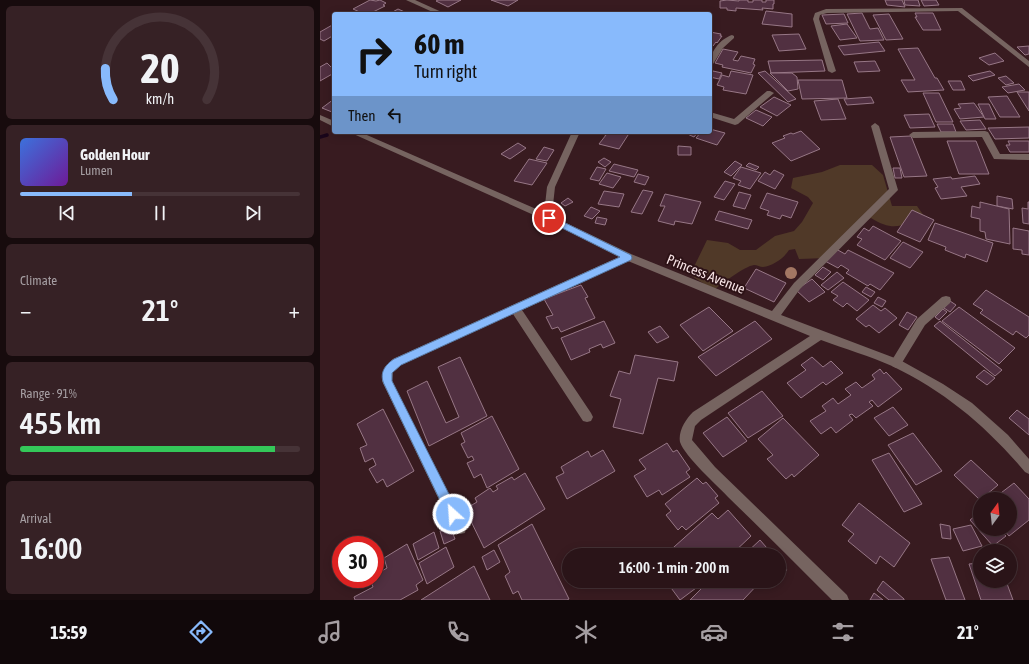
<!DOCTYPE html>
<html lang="en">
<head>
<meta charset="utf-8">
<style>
	body { margin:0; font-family:"Asap Condensed",sans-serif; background:#362125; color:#f1f3f6; height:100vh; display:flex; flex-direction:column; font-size:15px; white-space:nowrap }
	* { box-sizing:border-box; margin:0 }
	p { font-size:13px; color:#a59ea2 }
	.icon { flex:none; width:22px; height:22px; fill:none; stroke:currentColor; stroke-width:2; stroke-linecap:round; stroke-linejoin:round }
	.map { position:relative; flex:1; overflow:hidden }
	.details { display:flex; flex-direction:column; gap:6px; padding:6px; background:#170b0d; width:320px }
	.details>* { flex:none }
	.top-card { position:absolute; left:12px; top:12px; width:380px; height:122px; border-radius:4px; box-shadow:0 2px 10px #0003,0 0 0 1px #463337; background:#88bafc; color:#111; overflow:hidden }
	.needle { width:26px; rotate:15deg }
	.buttons { position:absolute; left:653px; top:492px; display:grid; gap:8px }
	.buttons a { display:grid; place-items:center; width:44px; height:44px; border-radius:50%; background:#2a1418; box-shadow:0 2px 10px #0003,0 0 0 1px #463337; font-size:20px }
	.speed { position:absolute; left:12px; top:536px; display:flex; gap:8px; font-size:20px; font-weight:700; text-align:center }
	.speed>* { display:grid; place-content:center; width:52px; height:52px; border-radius:50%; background:#2a1418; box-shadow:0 2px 10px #0003,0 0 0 1px #463337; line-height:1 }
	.speed .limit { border:6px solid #d22; background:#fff; color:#111 }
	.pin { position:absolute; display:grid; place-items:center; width:34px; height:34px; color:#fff; margin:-17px; border:2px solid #fff; border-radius:50%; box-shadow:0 1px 4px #0007 }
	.me { position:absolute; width:44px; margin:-22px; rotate:334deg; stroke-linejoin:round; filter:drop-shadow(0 0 3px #0008) }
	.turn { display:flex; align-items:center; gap:14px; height:84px; padding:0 16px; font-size:18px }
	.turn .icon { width:52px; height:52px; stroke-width:2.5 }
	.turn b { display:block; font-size:28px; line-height:34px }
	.then { display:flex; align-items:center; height:38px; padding:0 16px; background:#0003; gap:8px; font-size:15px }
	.big { font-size:30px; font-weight:600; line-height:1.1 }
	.details .tile { flex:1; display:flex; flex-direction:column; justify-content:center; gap:6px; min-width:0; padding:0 14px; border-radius:6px; background:#362125 }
	.details .dial { align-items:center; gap:0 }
	.dial svg { height:104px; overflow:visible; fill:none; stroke:#463337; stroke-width:7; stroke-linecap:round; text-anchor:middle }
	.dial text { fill:#f1f3f6; stroke:none }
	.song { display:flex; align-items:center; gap:12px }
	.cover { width:48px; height:48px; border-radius:6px; background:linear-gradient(135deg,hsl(220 70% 55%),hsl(280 70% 35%)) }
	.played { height:4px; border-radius:2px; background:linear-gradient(90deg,#88bafc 40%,#463337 40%) }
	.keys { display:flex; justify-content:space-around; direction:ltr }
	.heat { display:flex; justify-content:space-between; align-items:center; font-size:22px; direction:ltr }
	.charge { height:6px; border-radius:3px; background:linear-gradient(90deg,#34c759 91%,#463337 0) }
	.trip { position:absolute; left:242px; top:548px; width:224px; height:40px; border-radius:20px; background:#2a1418; box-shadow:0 2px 10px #0003,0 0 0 1px #463337; font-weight:600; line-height:40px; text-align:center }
	.dock { display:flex; height:64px; justify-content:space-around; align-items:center; background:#11080a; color:#a59ea2 }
	.dock .icon { width:28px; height:28px }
	.dock .on { color:#88bafc }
	.dock b { font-size:18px; color:#f1f3f6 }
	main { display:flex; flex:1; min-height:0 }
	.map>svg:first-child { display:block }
	.green { fill:#503928 }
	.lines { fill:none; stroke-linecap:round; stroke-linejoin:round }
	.stream { stroke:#19051a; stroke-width:3.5 }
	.building { fill:#513041; stroke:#977786 }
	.lane { fill:#766460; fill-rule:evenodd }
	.street { fill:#766460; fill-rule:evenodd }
	.tree { fill:#a37763 }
	.route { fill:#88bafc; stroke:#5879a4 }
	.labels { text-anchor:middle; stroke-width:4; stroke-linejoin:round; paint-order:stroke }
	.street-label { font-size:14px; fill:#f8e4e6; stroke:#2d1216 }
</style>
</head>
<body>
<main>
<section class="details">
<div class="tile dial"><svg viewBox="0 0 100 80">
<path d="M14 69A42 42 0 1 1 86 69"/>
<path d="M14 69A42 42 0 0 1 8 45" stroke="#88bafc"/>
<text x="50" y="56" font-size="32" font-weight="700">20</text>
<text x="50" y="72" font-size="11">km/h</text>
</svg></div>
<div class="tile">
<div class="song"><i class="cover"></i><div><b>Golden Hour</b><p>Lumen</p></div></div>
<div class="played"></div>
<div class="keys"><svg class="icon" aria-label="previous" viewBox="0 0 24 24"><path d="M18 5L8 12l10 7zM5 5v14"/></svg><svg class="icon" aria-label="pause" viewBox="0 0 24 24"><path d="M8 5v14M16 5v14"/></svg><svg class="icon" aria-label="next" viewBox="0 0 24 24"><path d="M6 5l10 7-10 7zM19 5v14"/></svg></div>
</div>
<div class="tile"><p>Climate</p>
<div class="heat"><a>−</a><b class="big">21°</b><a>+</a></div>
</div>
<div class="tile"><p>Range · 91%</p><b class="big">455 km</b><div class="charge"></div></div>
<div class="tile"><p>Arrival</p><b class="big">16:00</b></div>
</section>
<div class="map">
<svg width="709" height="600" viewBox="0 0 709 600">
	<rect width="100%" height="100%" fill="#381b20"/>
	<!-- green -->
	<path class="green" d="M520,165h32l11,10 9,31h25l7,10c-21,10 -31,16 -53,2l-13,8 -31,32 -28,1 -4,-10 -6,1c-5,8 -16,16 -26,17 -3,0 -6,-2 -9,-2 -9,1 -33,19 -40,25l-24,-15 17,-35 21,3 12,7h16l19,-14 19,-5 8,-9 11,-19 -5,-6 -17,-9 2,-10 29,-6z"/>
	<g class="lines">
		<!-- stream -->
		<path class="stream" d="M0,137l7,-2"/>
	</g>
	<!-- building -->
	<g class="building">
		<path d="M50,0l6,1 4,-1 6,3 -3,2 2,1 -16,8h-5l-11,-5z"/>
		<path d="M118,0h23l-13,7 -12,-6z"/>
		<path d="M171,0h27l-10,6z"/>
		<path d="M407,0l12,1v-1h9v2h5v-2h9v2h4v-2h8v4h-1v5l-11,-1 1,2 -27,-2v3l-9,-1v-2h-7v-7z"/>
		<path d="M565,0h17l3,7 -18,-2z"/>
		<path d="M584,0h14l2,6 -15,-1z"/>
		<path d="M601,0h15l3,5 -15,1z"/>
		<path d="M78,9l9,4 -18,1z"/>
		<path d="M446,11l26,3v13l-30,-3z"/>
		<path d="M542,13l8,16 8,-1 6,12 -24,1 -13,-27z"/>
		<path d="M595,13h18l8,17h-18l-8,-13h2z"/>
		<path d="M524,14l4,9 -22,1 -4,-9z"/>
		<path d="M569,14l14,25 -17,1 -13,-25z"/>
		<path d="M14,24v11l-10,6 -4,-2v-7z"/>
		<path d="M527,24l10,14 -17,2 -9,-14z"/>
		<path d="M390,32l11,2 -1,2h2l-5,7 -1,-1 -3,4h-3z"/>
		<path d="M479,34l7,15 -27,2 -7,-16z"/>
		<path d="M559,42l6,9 -41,4 -6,-9z"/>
		<path d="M709,46v8l-4,1 -8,-8z"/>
		<path d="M598,48l17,30h2l7,12 -36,2 -7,-12h14l-17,-31z"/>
		<path d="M403,49l15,3 -5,8 5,1 3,-5 14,3 -2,5 2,1 -4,8 -29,-6 1,-2 -8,-2z"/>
		<path d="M675,53l9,8 -15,4 -10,-7z"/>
		<path d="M502,60l3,11 -54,2 -3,-12z"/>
		<path d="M555,61l5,10 -22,1 -4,-10z"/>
		<path d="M7,63l7,7v3l-14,8v-14z"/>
		<path d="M393,71l9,2 -3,6 -9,-2z"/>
		<path d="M411,71l22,4 -7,19 -23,-4 1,-3 -7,-2 5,-10 7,2z"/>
		<path d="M445,71l31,28 -8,3 -30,-29z"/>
		<path d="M670,71l5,4 -22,6 -5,-5z"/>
		<path d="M450,73h22l5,4 1,12 -10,2z"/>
		<path d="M686,76l8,7 -8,2 -8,-7z"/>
		<path d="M478,80h44l5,18 -45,1z"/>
		<path d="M628,81h13l4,9h-12z"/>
		<path d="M699,84l6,6 -17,3 -6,-6z"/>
		<path d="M697,92h12v19z"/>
		<path d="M603,93h16l14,29h-17z"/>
		<path d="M687,96l13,21h-20l-12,-20z"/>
		<path d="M454,97l17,8 -14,11 -17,-9z"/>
		<path d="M551,97l3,6 -27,2 -3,-6z"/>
		<path d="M14,99v11l-2,2 -10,-4z"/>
		<path d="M518,99l8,20 -25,1 -7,-19z"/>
		<path d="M654,103l10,14 -24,2 -6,-10 7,-1 -3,-4z"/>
		<path d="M658,104h11l7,15h-11z"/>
		<path d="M436,110l16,7 -9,9 -17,-8z"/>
		<path d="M609,114l6,13 -25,1 -6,-13z"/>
		<path d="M660,120l6,9 -20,1 -6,-9z"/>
		<path d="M617,124h16l3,8h-15z"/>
		<path d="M709,127v11l-34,1 -7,-11z"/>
		<path d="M390,129l15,4 -8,12 -21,-7 5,-6h9z"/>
		<path d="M481,131l19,18 -29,12 -19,-18 13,-5 -2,-2 8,-3 2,1z"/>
		<path d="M283,132h27l-11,17 -20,-5 7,-9 -5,-1z"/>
		<path d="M363,132h15l-4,5z"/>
		<path d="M591,136l16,40 -23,1 -14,-40z"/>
		<path d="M627,141h29l13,33h-30z"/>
		<path d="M688,141h21v11h-19l-4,-7h4z"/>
		<path d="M198,143l8,5 -16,11 -9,-5z"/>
		<path d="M358,146l13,1v8h-13z"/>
		<path d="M224,147l10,3 -7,11 -11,-2z"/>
		<path d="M284,158l7,4 -6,5 -7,-5z"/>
		<path d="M209,159l18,4 -15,22 -18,-4z"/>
		<path d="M415,161l7,4 -11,11 -7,-4z"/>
		<path d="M429,163l10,4 -3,3 -10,-4z"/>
		<path d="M294,164l24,6 -4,7 -25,-6z"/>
		<path d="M277,167l9,2 -7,12 -9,-2z"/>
		<path d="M421,167l20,6 -11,16 -12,-4 3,-4 -8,-3z"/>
		<path d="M573,168h7l2,10h-7z"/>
		<path d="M454,170l10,5 -9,14 -17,-8 7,-9 5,3z"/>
		<path d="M287,173l14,4 -8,11 -14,-4z"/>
		<path d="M318,174l11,3 -4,8 -11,-3z"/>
		<path d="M655,176l5,8 -19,3 6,9 -26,3 -6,-11 3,-1 -5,-8 18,-2 1,2z"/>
		<path d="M405,181l10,3 -11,16 -10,-3z"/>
		<path d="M323,190l10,2 -11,22 -11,-2z"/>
		<path d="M284,191l20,3 -5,13 -21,-3z"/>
		<path d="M419,192l12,3 -6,14 -12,-3z"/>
		<path d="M447,193l31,9 -7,16 -9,-3 -2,4 -13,-4 2,-4 -9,-3z"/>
		<path d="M345,194l36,8 -9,22 -17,-3 -1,4 -16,-4 7,-15h-5z"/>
		<path d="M677,196l15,3 1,10 -16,-3z"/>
		<path d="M248,198l5,4 -8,4 -4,-3z"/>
		<path d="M660,202l29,7 1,35 -24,-5 -1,-7 -5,-1v-12l-9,-2 1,-11 8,2z"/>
		<path d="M708,202h1v22l-6,-1 -1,-15 6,1z"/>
		<path d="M271,207l9,4 -8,8 -8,-3z"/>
		<path d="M592,210l22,10 -14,22 -23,-10z"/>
		<path d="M399,211l33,9 -4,9 -33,-9z"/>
		<path d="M277,217l10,2 -2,6 -10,-2z"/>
		<path d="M615,223l58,20 -6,19 -21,-8 -1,4 -20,-8 1,-3 -18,-7z"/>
		<path d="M553,226l28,15 -16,19 -28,-15 5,-6 -5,-2 7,-9 5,3z"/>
		<path d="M693,228l16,3v24l-7,-1v-4l-9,-1z"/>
		<path d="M583,242l20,10 -13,16 -20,-10z"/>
		<path d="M516,249l9,5 3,-4 46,23 -14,17 -10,-6 -2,2 -22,-13 3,-3 -8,-5 -3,3 -13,-7z"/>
		<path d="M503,267l8,5 -8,8 -8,-5z"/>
		<path d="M436,269l30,14 -12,19 -30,-14z"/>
		<path d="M517,272l7,6 -16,12 -7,-5z"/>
		<path d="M492,279l13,13 -16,10 -13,-12z"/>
		<path d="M523,282l26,18 -12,11 -10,-8 -4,4 -10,-7 5,-4 -7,-4z"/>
		<path d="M261,285l7,12 -3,1 10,20 -34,14 -3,-5 -6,2 -6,-12 7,-2 -9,-16z"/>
		<path d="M546,287l9,5 -4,5 -9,-5z"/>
		<path d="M666,290l43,27v18l-3,3 -10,-7 -3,4 -33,-22 3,-3 -10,-6z"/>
		<path d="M558,297l8,4 -4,6 -8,-4z"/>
		<path d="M630,301l6,4 -6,7 -6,-4z"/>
		<path d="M553,305l8,6 4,-3 12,10 -18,15 -10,-8 -3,2 -10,-8z"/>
		<path d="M389,307l24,24 -30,20 -23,-26z"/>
		<path d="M639,307l56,41 -16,16 -57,-43z"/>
		<path d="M623,309l4,3 -8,8 -4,-3z"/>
		<path d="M587,312l10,5 -9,13 -9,-5z"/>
		<path d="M284,321l11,22 -12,5 -2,-4 -12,5 1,3 -19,8 -10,-22z"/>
		<path d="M435,321l17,18 -56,37 -18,-19z"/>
		<path d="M620,321l62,49 -7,6 -61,-50z"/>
		<path d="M340,326l9,11 -12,6 -9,-11z"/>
		<path d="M315,355l43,7 -4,19 -16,-3 -15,56 -30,-7 8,-28 -11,-3 9,-25 11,3z"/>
		<path d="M140,357l27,59 -58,30 -22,-55 20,-10 19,42 13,-6 -21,-50z"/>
		<path d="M492,357l11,10 8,-6 12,12 -17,12 -3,-3 -22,16 -14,-15 19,-13 -5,-5z"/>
		<path d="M560,369l4,5 2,-2 16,17 -24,18 -6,-7 -3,2 4,4 -17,12 -4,-4 -3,1 4,5 -17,13 -5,-6 -10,7 -11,-13 16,-10 -4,-5 11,-8 5,6 13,-9 -6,-6 11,-7 6,6 13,-9 -3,-4z"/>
		<path d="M664,370l11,8 -8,7 -11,-8z"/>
		<path d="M442,391l21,25 -35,22 -20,-25z"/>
		<path d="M573,407l15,18 -19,11 -15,-18z"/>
		<path d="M63,409l31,62 -27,16 -4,-8 -6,4 -8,-14 7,-4 -3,-7 -8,4 -5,-14 7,-3 -10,-21z"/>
		<path d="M697,410l12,9v16l-20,-17z"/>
		<path d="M172,416l27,53 -32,19 -6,-14 -7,4 -7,-15 7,-3 -2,-4 -4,2 -7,-14 4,-2 -4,-9z"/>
		<path d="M407,417l20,24 -24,16 -20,-24z"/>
		<path d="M463,418l36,37 -25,22 -2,-3 -6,5 -19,-20 6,-4 -15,-16z"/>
		<path d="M593,433l29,38 -26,14 -28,-40z"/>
		<path d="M347,443l6,9 4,-2 13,19 -4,3 4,5 -28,18 -3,-5 -12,7 -13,-21 12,-7 -7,-9z"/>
		<path d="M283,450l12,21 -48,28 -11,-22 8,-4 -3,-6 27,-16 3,6z"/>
		<path d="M569,453l33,51 -18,8 -32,-52z"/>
		<path d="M651,460l27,25 -18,15 -26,-25z"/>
		<path d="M205,473l20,36 -61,39 -19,-39 12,-7 -2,-4 15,-10 3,4 5,-3 -2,-3 16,-9 2,3z"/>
		<path d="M377,478l6,6 3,-2 12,14 -3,2 4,5 -33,27 -4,-4 -4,4 -12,-15 5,-4 -6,-7z"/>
		<path d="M694,483l15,16v21l-20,16 -6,-7h7v-30h-17z"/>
		<path d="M539,503l51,40 -16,24 -14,-11 -4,8 -28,-23 6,-7 -12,-9z"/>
		<path d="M408,510l23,26 -20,19h-66l47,-42 6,6z"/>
		<path d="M660,512v17h19l7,7 -13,10 -23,-26z"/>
		<path d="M212,524l37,75 -2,1h-45l-4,-9 -5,3 -8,-18 5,-4 -12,-27z"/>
		<path d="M620,524l10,2 1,13 -9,-1z"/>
		<path d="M651,525l11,21 -19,5 -10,-22z"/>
		<path d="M130,526l5,13 -11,5 -4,-13z"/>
		<path d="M114,532l5,16 -21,12 -5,-16z"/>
		<path d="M440,540l13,15h-27l-1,-1z"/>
		<path d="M87,544l16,36 -7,5 2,5 -18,10h-45l-1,-3 19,-10 -3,-8h5v-4l12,-7 -3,-10z"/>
		<path d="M126,547l8,20 -27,17 -8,-21z"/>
		<path d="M174,550l6,12 -13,8 -5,-13z"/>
		<path d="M629,557l16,43h-19l-15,-41z"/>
		<path d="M459,561l8,9 -8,8z"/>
		<path d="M660,563v18h26l7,19h-32l-12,-36z"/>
		<path d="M154,566l16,34h-69z"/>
		<path d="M346,581h32l2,4 -20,15z"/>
		<path d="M389,581h52l-18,19h-53z"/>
		<path d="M563,581l21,18v1h-15l-12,-10z"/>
		<path d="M554,593l9,7h-13z"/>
	</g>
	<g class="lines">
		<!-- lane -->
		<path class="lane" d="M626,296l4,1 1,3 -1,3 -25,22 -25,41 -4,2 -4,-2 -1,-3 1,-3 25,-41 25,-22z"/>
		<!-- street -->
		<g class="street">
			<path d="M86,0h9l31,14h-9z"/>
			<path d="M642,8l67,53v6l-71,-56 -131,2 -7,2 -1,4 17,52 -4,2 -4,-2 -15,-52 2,-6 11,-4z"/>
			<path d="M412,35l2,1v2l-11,10 -10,16h-3c0,-12 10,-25 22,-29z"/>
			<path d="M447,91h3l4,2 -36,31 -3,1 -25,-8v-5l24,7z"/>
			<path d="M0,115l14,6v6l-14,-7z"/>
			<path d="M555,123l4,3 19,64 -98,99 -19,26 119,45 43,24 29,19 36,32 21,24v15l-4,-2c-38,-45 -79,-80 -133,-106 -22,-10 -47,-17 -71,-26l-120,80 -6,6 -3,14 23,27 132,128 2,5h-17c-34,-34 -69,-69 -104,-103 -11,-12 -43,-40 -48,-55 -2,-11 6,-23 13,-30l117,-76 -182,-75 -106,49 69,103 2,4 -2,4 -4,1 -4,-1 -70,-107 -112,51 -8,7 -1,9 74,147 -1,5 -5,1 -5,-1 -73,-152 3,-14 8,-8 226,-102 -63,-32 -207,-93h11l190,83 -5,-10 2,-18 25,-55h8l-25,55 -2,18 9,16 69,33 141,57 22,-28 95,-94 -18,-63z"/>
			<path d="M665,131l3,1 12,22h29v6l-35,-1 -12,-22 -69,1 -4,-3 4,-3z"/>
		</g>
	</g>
	<!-- trees -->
	<circle class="tree" cx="471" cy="273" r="6"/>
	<!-- route -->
	<path class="route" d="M229,215l82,40 1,3 -1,2 -230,105 -9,8v8l65,129 2,4 -2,5 -4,1 -4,-1 -65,-135c-5,-11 1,-19 10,-25l226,-102 -74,-37 -1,-2z"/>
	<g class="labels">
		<!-- street labels -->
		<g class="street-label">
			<text transform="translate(386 274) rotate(22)" y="5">Princess Avenue</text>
		</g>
	</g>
</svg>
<div class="buttons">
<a><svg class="needle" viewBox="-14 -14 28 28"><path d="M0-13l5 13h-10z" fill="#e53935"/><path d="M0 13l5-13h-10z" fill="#a59ea2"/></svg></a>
<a><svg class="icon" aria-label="layers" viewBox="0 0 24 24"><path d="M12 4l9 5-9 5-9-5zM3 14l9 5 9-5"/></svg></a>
</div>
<div class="speed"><div class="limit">30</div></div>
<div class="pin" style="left:229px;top:218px;background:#d93025"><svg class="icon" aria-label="arrive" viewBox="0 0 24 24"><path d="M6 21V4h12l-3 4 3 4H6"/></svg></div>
<svg class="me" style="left:133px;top:514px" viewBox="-20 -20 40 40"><circle r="17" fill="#88bafc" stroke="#fff" stroke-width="3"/><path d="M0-11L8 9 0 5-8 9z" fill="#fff"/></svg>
<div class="trip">16:00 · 1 min · 200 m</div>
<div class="top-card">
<div class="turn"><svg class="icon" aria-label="right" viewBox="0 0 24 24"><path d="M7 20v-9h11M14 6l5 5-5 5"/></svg><div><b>60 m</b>Turn right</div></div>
<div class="then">Then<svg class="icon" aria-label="left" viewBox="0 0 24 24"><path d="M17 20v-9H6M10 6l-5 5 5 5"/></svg></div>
</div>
</div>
</main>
<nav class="dock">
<b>15:59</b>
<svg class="icon on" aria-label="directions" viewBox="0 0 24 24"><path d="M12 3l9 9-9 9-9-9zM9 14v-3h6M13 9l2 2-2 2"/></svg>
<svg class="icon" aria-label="music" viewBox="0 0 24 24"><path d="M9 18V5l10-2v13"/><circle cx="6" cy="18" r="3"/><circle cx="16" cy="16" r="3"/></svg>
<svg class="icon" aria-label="phone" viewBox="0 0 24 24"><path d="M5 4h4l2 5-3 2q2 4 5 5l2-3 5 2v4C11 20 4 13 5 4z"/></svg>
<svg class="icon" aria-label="climate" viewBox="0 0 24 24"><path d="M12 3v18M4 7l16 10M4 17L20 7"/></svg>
<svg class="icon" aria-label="car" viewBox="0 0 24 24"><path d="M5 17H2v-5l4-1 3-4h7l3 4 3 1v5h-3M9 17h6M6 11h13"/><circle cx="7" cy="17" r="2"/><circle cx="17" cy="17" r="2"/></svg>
<svg class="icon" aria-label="filters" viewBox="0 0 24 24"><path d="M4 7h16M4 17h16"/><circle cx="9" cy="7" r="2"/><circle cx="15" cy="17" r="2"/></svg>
<b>21°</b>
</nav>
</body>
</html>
